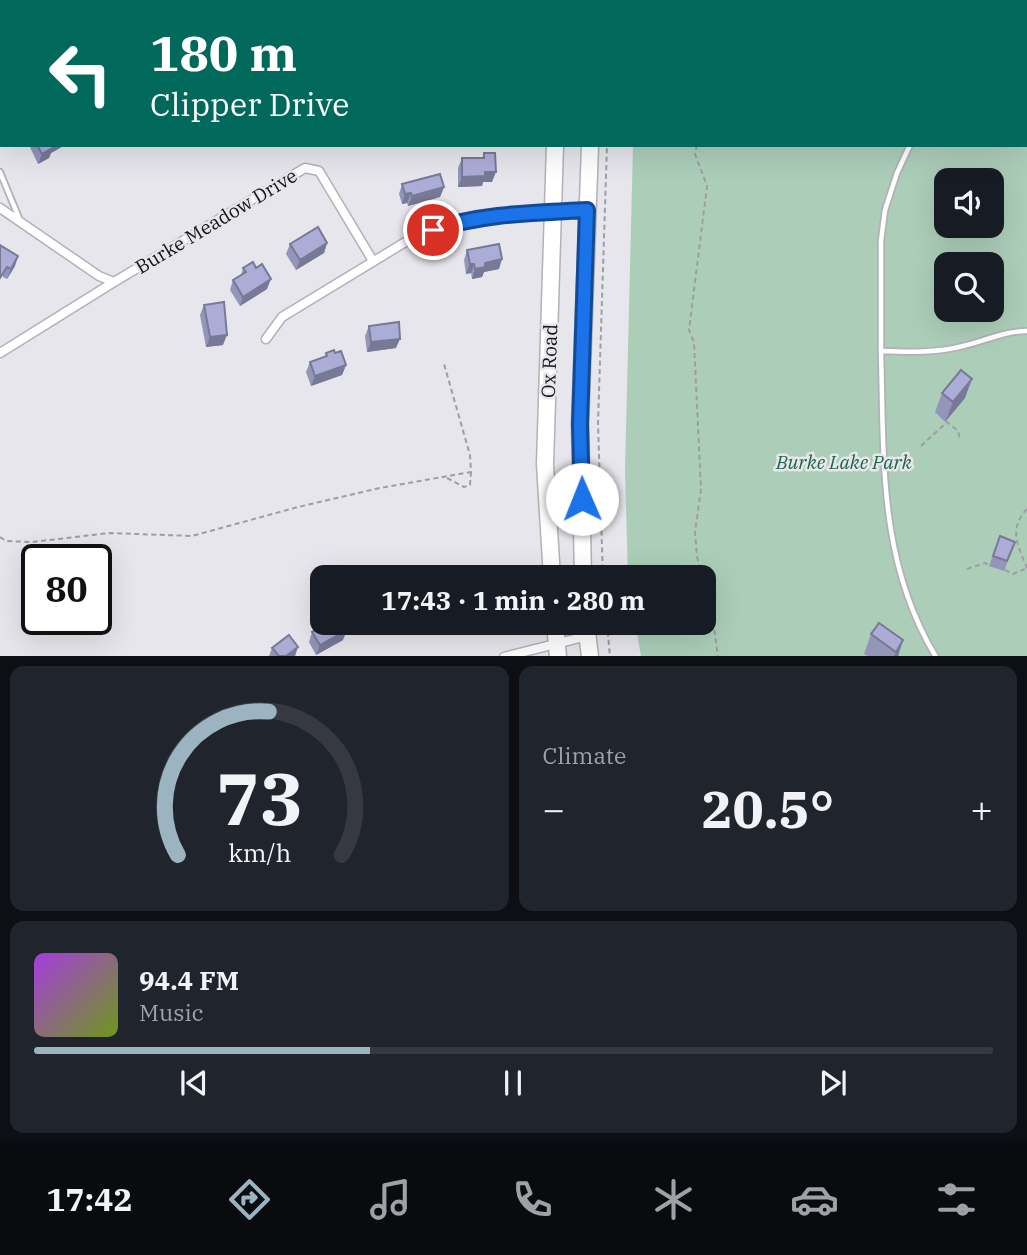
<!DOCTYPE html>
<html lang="en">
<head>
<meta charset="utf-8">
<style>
	body { margin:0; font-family:"IBM Plex Serif",serif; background:#20242c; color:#f1f3f6; height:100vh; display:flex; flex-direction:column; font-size:26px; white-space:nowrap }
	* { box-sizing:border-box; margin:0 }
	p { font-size:23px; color:#9ea1a6 }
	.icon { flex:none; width:38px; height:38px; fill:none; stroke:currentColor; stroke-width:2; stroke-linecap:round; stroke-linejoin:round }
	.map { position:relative; height:656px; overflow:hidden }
	.sheet { display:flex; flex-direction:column; gap:10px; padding:10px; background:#0d0f14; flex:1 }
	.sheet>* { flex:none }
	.top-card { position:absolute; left:0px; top:0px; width:1027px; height:147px; box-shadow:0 7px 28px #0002; background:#00695c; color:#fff; overflow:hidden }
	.tools { position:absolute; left:934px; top:168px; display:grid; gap:14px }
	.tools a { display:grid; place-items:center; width:70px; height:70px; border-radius:14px; background:#171b24; box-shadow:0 7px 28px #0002; font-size:35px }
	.speed { position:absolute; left:21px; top:544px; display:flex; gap:14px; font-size:35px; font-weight:700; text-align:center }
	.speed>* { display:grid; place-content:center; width:91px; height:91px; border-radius:50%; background:#171b24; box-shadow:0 7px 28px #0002; line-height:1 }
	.speed .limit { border:4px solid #111; border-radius:10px; background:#fff; color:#111 }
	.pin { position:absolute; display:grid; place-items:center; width:60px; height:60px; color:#fff; margin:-30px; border:4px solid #fff; border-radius:50%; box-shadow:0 2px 7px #0007 }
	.me { position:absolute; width:77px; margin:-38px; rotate:359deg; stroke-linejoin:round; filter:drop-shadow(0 0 5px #0008) }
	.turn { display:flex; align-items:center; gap:24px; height:147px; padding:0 35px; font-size:32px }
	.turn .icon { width:91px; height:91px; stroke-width:2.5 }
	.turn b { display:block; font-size:49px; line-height:60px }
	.big { font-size:52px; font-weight:800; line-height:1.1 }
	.sheet .tile { flex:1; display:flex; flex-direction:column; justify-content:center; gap:10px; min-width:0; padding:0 24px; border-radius:14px; background:#20242c }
	.sheet .dial { align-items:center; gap:0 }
	.dial svg { height:182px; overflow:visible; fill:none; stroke:#363941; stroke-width:7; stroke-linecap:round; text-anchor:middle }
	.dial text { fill:#f1f3f6; stroke:none }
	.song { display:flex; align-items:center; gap:21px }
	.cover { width:84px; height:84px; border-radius:10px; background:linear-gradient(135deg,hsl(280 70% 55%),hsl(80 70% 35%)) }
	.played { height:7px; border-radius:4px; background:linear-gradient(90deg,#9cb4c2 35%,#363941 35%) }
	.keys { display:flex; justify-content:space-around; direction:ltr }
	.heat { display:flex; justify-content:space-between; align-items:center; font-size:38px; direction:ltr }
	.sheet .tiles { flex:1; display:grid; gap:10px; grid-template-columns:1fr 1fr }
	.tile:last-child { grid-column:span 2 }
	.trip { position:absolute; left:310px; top:565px; width:406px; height:70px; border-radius:14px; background:#171b24; box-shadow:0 7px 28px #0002; font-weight:800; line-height:70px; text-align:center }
	.menu { display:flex; height:112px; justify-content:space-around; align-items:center; background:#090b0e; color:#9ea1a6 }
	.menu .icon { width:49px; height:49px }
	.menu .selected { color:#9cb4c2 }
	.menu b { font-size:32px; color:#f1f3f6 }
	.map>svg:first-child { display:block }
	.green { fill:#acceb9; fill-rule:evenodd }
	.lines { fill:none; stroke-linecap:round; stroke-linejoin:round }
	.lane-casing { stroke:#b1b1b7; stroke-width:8 }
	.street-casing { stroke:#b1b1b7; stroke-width:11 }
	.highway-casing { stroke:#b1b1b7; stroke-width:19 }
	.path { stroke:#9d9da2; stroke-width:2; stroke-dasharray:5 3.5; stroke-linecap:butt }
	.lane { stroke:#fff; stroke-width:4.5 }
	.street { stroke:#fff; stroke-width:8 }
	.highway { stroke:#fff; stroke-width:16 }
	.wall { fill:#9395b9 }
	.shaded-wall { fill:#787996 }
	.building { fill:#abadd7; stroke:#787996; stroke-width:2 }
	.route-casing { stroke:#114b97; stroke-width:18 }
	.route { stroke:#1a73e8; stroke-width:12 }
	.labels { text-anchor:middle; stroke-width:5; stroke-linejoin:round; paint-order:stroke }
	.street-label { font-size:19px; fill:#141416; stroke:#e6e6ec }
	.park-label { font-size:19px; font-style:italic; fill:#1e6644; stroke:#e6e6ec }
</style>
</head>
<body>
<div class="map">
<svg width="1027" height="657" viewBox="0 0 1027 657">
	<rect width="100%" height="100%" fill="#e6e6ec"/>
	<!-- green -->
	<g class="green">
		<path d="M99,0h169l-167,2z"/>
		<path d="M636,0h391v656h-386l-6,-33h69v-45h-76l-3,-107 8,-326h393v-143zM947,180h45v46h-45zM947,264h45v46h-45z"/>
	</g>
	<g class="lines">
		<defs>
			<g id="lane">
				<path d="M348,0l1,2"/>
				<path d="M390,2l1,-2"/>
				<path d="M449,2v-2"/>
				<path d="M1026,31l1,-1"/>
				<path d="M0,76l2,-1"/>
				<path d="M0,172l19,46"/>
				<path d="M881,351v-110l4,-31 12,-37 13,-28"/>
				<path d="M936,657c-58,-96 -52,-199 -55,-306 27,1 56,2 82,-5 22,-5 41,-15 64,-15"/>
			</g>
			<g id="street">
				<path d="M0,208l99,68 15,6 191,-114 14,3 54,90"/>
				<path d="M266,339l16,-22 125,-76 26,-11 21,-8 42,-8 91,-4"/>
				<path d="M0,353l114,-71"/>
				<path d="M504,657l83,-21"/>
			</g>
			<g id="highway">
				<path d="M560,2v-2"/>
				<path d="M595,2v-2"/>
				<path d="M552,578l-7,-114 10,-319"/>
				<path d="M583,578l-3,-154 10,-279"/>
				<path d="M555,623l3,34"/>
				<path d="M586,623l4,34"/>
			</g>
		</defs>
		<!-- lane casing -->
		<use href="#lane" class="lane-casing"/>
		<!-- street casing -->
		<use href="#street" class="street-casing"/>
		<!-- highway casing -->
		<use href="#highway" class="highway-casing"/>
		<!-- path -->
		<g class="path">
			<path d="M662,0l1,2"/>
			<path d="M618,2l1,-2"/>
			<path d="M697,145l-2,9 12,32 -18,144 5,12 7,148 -6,42 2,25 6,21"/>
			<path d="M921,446l26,-24 11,9 2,8"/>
			<path d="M447,478l17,9 6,-2 1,-13"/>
			<path d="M1027,509c-19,20 -9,37 0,59"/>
			<path d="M0,537l6,4 26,1 78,-9 82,3 106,-29 82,-19 91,-16 -1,-17 -26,-91"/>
			<path d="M967,569l18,-6 4,2"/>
			<path d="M1005,570l8,4 12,-5"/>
			<path d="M603,578l-5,-155 9,-278"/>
			<path d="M704,580l7,25 7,52"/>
			<path d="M607,623l3,34"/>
		</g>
		<!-- lane -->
		<use href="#lane" class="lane"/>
		<!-- street -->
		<use href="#street" class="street"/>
		<!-- highway -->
		<use href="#highway" class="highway"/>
	</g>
	<!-- wall -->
	<g class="wall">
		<path d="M29,145h36l-14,8 -2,5 -11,6z"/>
		<path d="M484,153l8,29h-9l-1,4 -24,1v-19l4,-10h20z"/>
		<path d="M402,184l42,3 -4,10 -32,9 -1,-3 -5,1 -3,-10z"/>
		<path d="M327,243l-3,10 -28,17 -10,-16 4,-10z"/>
		<path d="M0,245l15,21 -8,13 -4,-2z"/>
		<path d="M467,250l32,19 -15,3 -2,5 -10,2 -1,-6 -5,1 -2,-14z"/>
		<path d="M243,268h13l11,21 -27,17 -10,-16 3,-10 8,-4z"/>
		<path d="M204,305l19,40 -17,2 -6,-32z"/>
		<path d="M369,326l27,22 -29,4 -2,-16z"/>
		<path d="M326,353h9l11,12 -4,10 -31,11 -5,-14 4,-10 15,-6z"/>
		<path d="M942,393l23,5 -20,24 -10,-10z"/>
		<path d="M1000,536l15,6 -11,29 -15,-5z"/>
		<path d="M312,632l31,8 -27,15 -7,-13z"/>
		<path d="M871,634l32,6 -5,16h-30l-4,-2z"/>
		<path d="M272,648l23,8h-26z"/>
	</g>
	<!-- shaded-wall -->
	<g class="shaded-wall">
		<path d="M51,145h14l-14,8 -2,5 -11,6 4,-10z"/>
		<path d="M485,172h11l-4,10h-9l-1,4 -24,1 4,-10z"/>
		<path d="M444,187l-4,10 -32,9 4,-10z"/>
		<path d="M411,193l-4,10 -5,1 3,-10z"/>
		<path d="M327,243l-3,10 -28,17 4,-10z"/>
		<path d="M18,256l-3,10 -8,13 4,-10z"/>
		<path d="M502,259l-3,10 -15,3 -2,5 -10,2 3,-10 10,-6z"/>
		<path d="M470,264h4l-3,9 -5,1z"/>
		<path d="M271,279l-4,10 -27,17 3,-9z"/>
		<path d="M227,335l-4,10 -17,2 4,-10z"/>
		<path d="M400,339l-4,9 -29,4 4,-10z"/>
		<path d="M346,365l-4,10 -31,11 4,-10z"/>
		<path d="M972,379l-7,19 -20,24 8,-20z"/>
		<path d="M347,630l-4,10 -27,15 4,-10z"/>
		<path d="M903,640l-5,16h-4l2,-4z"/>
		<path d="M298,647l-3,9h-9z"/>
	</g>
	<!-- building -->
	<g class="building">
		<rect x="465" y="0" width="58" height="2"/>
		<path d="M37,145h14l2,3 -11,6z"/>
		<path d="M484,153h11l1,19h-11v4l-23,1v-19h22z"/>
		<path d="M440,174l4,13 -32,9 -1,-3 -6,1 -3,-10z"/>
		<path d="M318,227l9,16 -27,17 -10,-16z"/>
		<path d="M499,244l3,15 -17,4v4l-10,2 -1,-5h-4l-3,-14z"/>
		<path d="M0,245l18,11 -7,13 -4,-2 -7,11z"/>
		<path d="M253,262l3,6 6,-4 9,15 -28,18 -10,-17 13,-8 -3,-4z"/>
		<path d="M224,302l3,33 -17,2 -6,-32z"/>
		<path d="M399,322l1,17 -29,3 -2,-16z"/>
		<path d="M334,350l1,3 6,-2 5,14 -31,11 -5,-14 17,-6 -1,-3z"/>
		<path d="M961,370l11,9 -19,23 -11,-9z"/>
		<path d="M1000,536l15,6 -8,19 -14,-5z"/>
		<path d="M330,623h13l4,7 -27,15 -8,-13z"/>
		<path d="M879,623l24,17 -7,12 -25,-18z"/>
		<path d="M289,635l9,12 -12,9h-7l-7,-8z"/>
	</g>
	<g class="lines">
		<defs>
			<path id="route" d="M433,230c50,-17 101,-17 154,-20l-7,214 2,75"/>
		</defs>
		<!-- route casing -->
		<use href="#route" class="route-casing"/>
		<!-- route -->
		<use href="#route" class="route"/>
	</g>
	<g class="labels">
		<!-- street labels -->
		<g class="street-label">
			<text transform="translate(216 221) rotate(-31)" y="7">Burke Meadow Drive</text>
			<text transform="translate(549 361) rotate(-88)" y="7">Ox Road</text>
		</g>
		<!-- park labels -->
		<g class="park-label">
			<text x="844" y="469">Burke Lake Park</text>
		</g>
	</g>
</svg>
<div class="tools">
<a><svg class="icon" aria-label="sound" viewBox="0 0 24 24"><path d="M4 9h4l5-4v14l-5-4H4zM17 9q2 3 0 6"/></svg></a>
<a><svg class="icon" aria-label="search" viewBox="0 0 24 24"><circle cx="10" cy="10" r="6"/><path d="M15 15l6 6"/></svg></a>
</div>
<div class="speed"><div class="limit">80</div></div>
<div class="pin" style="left:433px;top:230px;background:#d93025"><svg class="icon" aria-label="arrive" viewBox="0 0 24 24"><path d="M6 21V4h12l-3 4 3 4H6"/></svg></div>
<svg class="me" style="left:582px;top:499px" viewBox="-20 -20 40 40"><circle r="19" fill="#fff"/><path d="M0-13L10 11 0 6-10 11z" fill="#1a73e8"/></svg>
<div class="trip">17:43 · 1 min · 280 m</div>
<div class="top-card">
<div class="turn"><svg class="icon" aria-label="left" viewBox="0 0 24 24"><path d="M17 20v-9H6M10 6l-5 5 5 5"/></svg><div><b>180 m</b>Clipper Drive</div></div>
</div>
</div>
<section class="sheet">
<div class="tiles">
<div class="tile dial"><svg viewBox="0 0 100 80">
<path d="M14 69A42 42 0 1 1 86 69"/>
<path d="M14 69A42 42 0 0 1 54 6" stroke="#9cb4c2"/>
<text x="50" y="56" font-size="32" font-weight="700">73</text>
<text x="50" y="72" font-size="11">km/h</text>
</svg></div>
<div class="tile"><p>Climate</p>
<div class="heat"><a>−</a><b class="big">20.5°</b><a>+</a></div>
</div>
<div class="tile">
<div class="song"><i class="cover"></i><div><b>94.4 FM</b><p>Music</p></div></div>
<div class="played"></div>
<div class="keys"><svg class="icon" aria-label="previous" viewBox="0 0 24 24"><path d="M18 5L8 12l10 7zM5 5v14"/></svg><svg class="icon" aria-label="pause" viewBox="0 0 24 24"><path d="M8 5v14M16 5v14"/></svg><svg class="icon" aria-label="next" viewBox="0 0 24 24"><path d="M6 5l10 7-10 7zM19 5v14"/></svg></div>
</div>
</div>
</section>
<nav class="menu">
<b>17:42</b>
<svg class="icon selected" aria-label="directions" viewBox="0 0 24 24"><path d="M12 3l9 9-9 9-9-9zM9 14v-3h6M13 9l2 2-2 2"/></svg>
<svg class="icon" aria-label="music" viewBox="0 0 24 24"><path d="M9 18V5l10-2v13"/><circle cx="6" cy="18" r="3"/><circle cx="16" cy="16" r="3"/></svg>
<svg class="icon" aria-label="phone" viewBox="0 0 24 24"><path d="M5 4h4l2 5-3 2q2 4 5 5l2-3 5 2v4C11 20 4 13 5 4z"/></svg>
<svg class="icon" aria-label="climate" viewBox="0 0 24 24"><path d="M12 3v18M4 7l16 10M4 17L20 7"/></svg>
<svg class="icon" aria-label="car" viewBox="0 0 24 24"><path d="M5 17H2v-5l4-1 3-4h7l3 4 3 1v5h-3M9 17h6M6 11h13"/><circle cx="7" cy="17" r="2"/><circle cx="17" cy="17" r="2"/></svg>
<svg class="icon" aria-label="filters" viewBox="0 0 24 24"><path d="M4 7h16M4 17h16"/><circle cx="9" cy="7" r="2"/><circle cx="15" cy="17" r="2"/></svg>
</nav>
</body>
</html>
